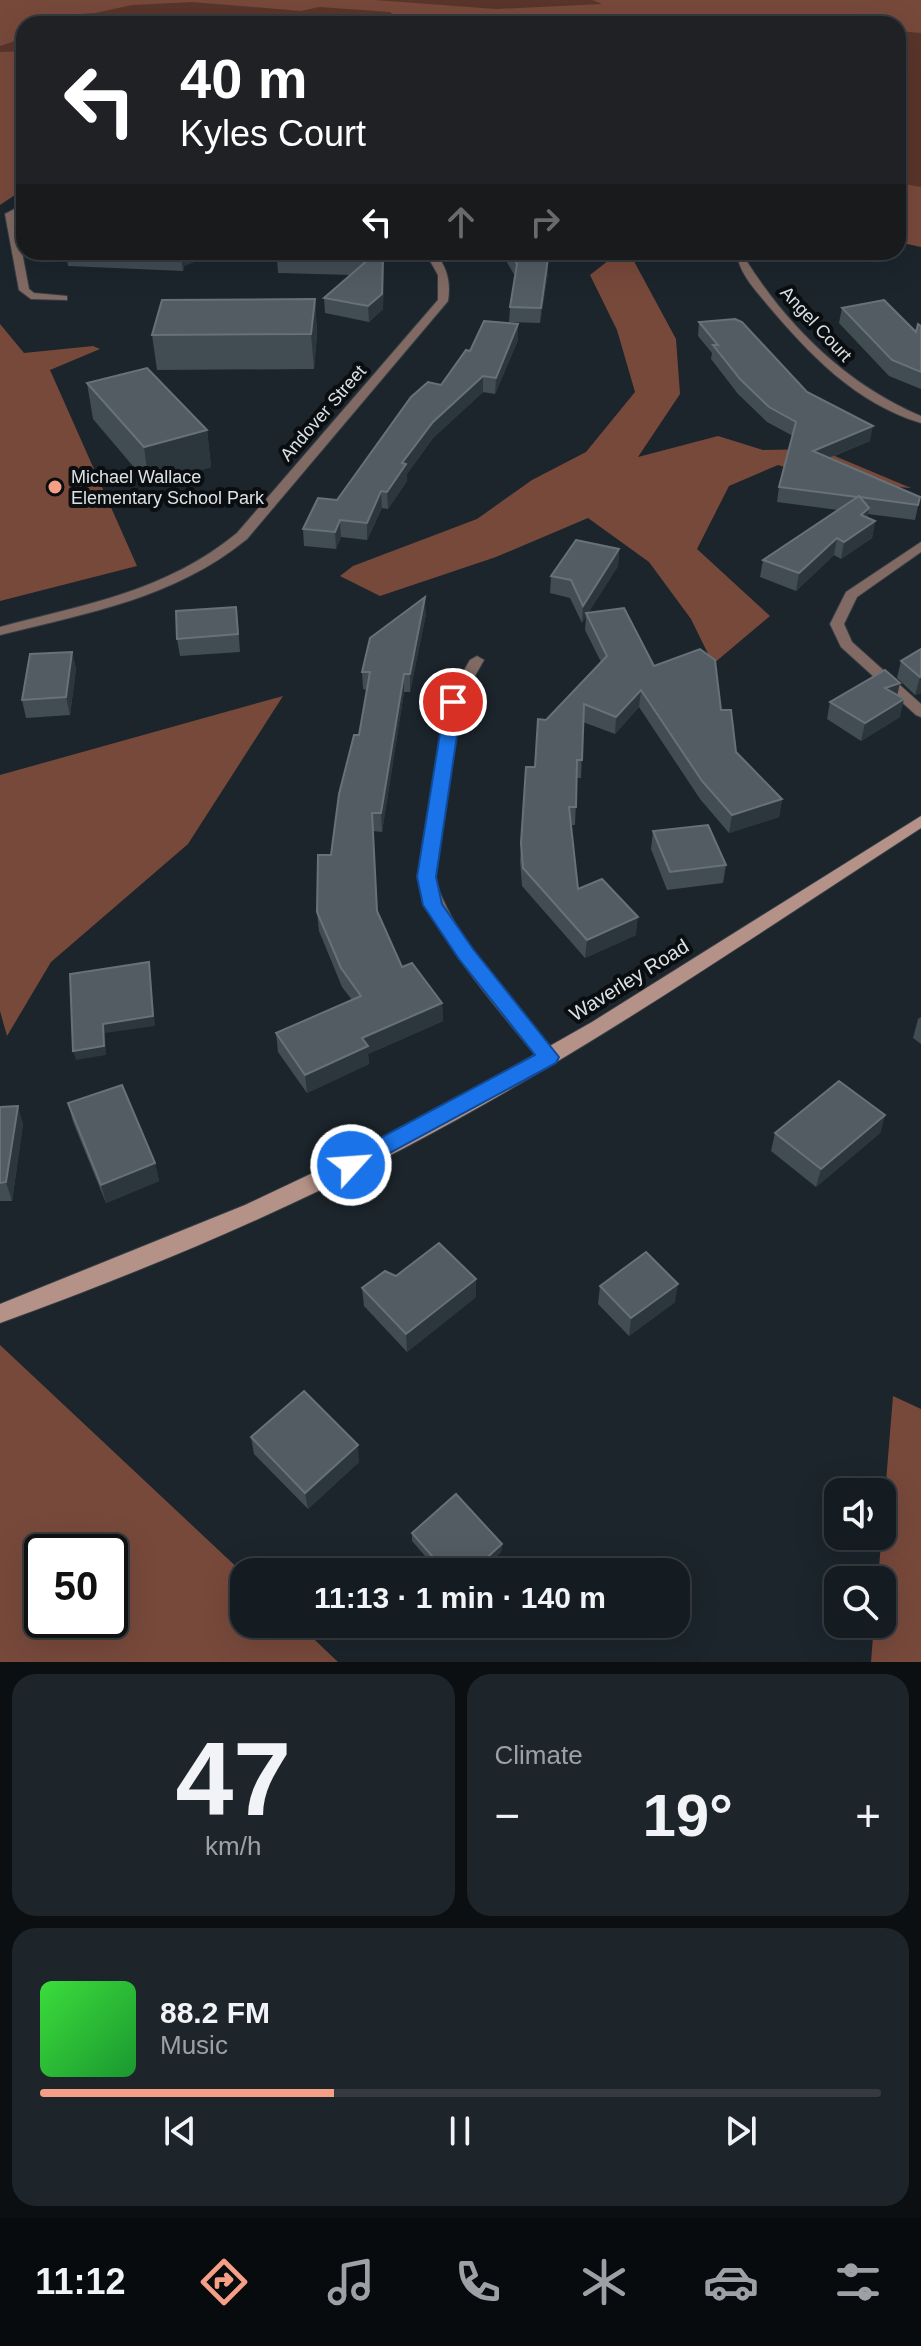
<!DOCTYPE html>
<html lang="en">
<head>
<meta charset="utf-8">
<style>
	body { margin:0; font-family:Arial,sans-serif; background:#1e252a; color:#f1f3f6; height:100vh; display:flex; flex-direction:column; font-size:30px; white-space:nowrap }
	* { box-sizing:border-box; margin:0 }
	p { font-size:26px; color:#9da1a5 }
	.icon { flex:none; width:44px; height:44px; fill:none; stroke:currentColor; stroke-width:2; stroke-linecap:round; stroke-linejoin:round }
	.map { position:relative; height:1662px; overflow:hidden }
	.side { display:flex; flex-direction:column; gap:12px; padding:12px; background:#0c0f12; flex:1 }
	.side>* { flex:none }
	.top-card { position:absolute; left:16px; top:16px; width:890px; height:244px; border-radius:24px; box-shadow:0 8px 32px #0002,0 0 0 2px #343a3f; background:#202124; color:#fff; overflow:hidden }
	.fabs { position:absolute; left:824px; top:1478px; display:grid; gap:16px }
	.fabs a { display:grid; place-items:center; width:72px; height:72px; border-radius:16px; background:#151c21; box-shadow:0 8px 32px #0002,0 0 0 2px #343a3f; font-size:40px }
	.speed { position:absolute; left:24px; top:1534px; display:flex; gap:16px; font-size:40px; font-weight:700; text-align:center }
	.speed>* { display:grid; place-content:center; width:104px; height:104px; border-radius:50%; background:#151c21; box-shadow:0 8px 32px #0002,0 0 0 2px #343a3f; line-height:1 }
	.speed .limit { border:4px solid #111; border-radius:12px; background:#fff; color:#111 }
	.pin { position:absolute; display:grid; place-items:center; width:68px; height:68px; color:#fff; margin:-34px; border:4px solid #fff; border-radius:50%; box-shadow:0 2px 8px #0007 }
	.me { position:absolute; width:88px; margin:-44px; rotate:64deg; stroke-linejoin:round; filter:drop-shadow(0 0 6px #0008) }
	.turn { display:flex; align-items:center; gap:28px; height:168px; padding:0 32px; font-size:36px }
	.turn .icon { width:104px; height:104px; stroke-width:2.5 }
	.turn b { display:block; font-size:56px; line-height:68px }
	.lanes { display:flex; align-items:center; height:76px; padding:0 32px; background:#0003; justify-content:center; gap:40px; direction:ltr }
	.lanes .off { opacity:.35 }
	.big { font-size:60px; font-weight:700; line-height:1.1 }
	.side .card { flex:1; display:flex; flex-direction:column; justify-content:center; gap:12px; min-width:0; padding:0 28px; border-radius:24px; background:#1e252a }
	.side .dial { align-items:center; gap:0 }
	.dial b { font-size:104px; line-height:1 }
	.song { display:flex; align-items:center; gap:24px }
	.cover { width:96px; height:96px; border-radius:12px; background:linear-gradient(135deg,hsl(120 70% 55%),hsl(130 70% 35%)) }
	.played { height:8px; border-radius:4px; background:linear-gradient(90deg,#f49f86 35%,#343a3f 35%) }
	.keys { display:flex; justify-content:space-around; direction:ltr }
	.heat { display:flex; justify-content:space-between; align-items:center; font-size:44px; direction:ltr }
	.side .tiles { flex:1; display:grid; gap:12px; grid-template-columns:1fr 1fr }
	.card:last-child { grid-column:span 2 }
	.trip { position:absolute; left:230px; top:1558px; width:460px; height:80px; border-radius:24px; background:#151c21; box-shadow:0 8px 32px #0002,0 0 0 2px #343a3f; font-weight:700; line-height:80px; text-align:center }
	.tab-bar { display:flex; height:128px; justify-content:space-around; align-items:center; background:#080b0d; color:#9da1a5 }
	.tab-bar .icon { width:56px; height:56px }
	.tab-bar .on { color:#f49f86 }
	.tab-bar b { font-size:36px; color:#f1f3f6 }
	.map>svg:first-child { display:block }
	.green { fill:#59352b }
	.forest { fill:#77493b; fill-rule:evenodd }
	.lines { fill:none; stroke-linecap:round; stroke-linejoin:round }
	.minor-casing { stroke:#373f46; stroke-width:2 }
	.secondary-casing { stroke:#373f46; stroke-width:2 }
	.minor { fill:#806a63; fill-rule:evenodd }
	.secondary { fill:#b59287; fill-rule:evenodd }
	.wall { fill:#424c53 }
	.shaded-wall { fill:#2c363d }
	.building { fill:#535c63; stroke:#687177; stroke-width:2 }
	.route { fill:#1a73e8; stroke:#114b97; stroke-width:2 }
	.poi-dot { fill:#f49f86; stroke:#0a0e11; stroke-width:3 }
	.labels { text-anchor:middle; stroke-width:8; stroke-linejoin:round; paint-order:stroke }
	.far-street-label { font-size:18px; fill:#dbe1e5; stroke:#0a0e11 }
	.far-poi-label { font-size:18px; fill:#dbe1e5; stroke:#0a0e11; text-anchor:start }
	.street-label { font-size:20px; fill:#dbe1e5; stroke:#0a0e11 }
</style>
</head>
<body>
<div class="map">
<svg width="921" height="1662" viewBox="0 0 921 1662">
	<rect width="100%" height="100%" fill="#1c252c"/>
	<!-- green -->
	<path class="green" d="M0,0h921v241l-23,-3v-214h-874v169h-24z"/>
	<!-- forest -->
	<g class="forest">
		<path d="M0,0h375l121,9 106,-5 -10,-4h329v33l-23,-2v-7h-120l-137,-8 -6,8h-232l-13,-12 -71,-5 -18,4 -109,-9 -60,3 -37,8 -58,4 -15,5 4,2 -2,14 -24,8z"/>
		<path d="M24,51v138l-24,16v-153z"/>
		<path d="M898,183l23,4v60l-23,-5z"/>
		<path d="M599,252h30l47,87 4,55 -42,63 80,-21 45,14 55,-1 93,39 -77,-6 -56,-17 -49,21 -32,63 73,67 -57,48 -22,-45 -42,-57 -61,-44 -92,39 -116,39 -40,-20 13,-10 124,-47 55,-39 54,-28 49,-60 -18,-62 -27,-55 19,-15z"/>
		<path d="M0,324l24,29 69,-7 7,3 -50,21 87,196 -137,35z"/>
		<path d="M283,696l-95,148 -137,118 -44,74 -7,-25v-236z"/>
		<path d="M0,1345l244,229v50h54l40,38h-338zM42,1552h68v68h-68z"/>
		<path d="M893,1396l28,13v253h-50l3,-38h8v-44h-4z"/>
	</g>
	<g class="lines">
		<defs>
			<g id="minor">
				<path d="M24,204v7l-9,4 14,74 5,4 33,3v4l-36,-1 -12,-9 -14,-76z"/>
				<path d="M425,252h10c12,16 16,29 13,49l-201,238c-72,59 -159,74 -247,96v-8c86,-23 167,-36 237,-94l201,-233v-25z"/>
				<path d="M738,257h6c43,69 102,127 177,159v7c-66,-20 -112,-69 -155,-120 -10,-12 -27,-31 -28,-46z"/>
				<path d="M921,542v10l-64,45 -13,27 8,18 69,62v13l-5,-2 -75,-68 -11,-23 16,-32z"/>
				<path d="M477,656l7,4 -24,42 -26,175c24,69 75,120 121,175l2,5 -2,5 -7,2 -7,-2c-47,-58 -99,-113 -123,-185l28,-175 24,-42z"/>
			</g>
			<path id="secondary" d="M921,816v12c-170,110 -336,225 -515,319 -131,69 -268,126 -406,176v-19l245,-99 148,-70 199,-113z"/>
		</defs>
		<!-- minor casing -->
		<use href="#minor" class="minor-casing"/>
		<!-- secondary casing -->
		<use href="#secondary" class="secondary-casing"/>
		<!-- minor -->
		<use href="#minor" class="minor"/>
		<!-- secondary -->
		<use href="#secondary" class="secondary"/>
	</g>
	<!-- wall -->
	<g class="wall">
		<path d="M66,252h153l-35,14 -1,5 -115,-5z"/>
		<path d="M501,252h44l3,6v15l-8,50 -31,-1 1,-15 5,-31z"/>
		<path d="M277,258l107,3 -1,48 -14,13 -44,-9 -1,-15 27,-23 -73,-2z"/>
		<path d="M315,299l2,35 -3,35 -157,1 -5,-35z"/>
		<path d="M842,308l74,24 5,-6v63l-32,-13 -50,-53z"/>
		<path d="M699,322l108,70 63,49 -41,17 91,39 -5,23 -47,-6 -1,4 8,3 -3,17 -31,21 -7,-4 -38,36 -36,-14 3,-17 75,-50 -61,-8 2,-15 14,-51 -26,-14 -29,-28 -27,-35 1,-6 -14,-17z"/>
		<path d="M518,324v16l-23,54 -12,-2 -50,46 -26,36v7l-19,28 -6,-1 -15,32 -26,-3 -5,12 -32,-3 -1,-17 34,-29 104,-115 29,-34z"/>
		<path d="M87,383l120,47 4,37 -62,18 -56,-66z"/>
		<path d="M619,549l-1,17 -30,47 66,53 67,44 15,42 46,47 -3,18 -50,16 -29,-34 -61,-92 -24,27 -32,-12 -2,56h-4l-2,47h-4l7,64 58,46 -51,23 -63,-72 -2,-25 1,-18 14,-76 11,-47 55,-58 -16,-32 1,-14 -4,7 -12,-25 -20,-5 1,-17z"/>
		<path d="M426,614l-16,78h-6l-22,140 -9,-1 4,80 25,56 40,36 1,18 -75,33 1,10 -62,29 -29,-41 -2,-19 76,-33 -10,-13 -23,-56 -2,-19 42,-177 8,-45 -4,-1 -1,-17z"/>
		<path d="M238,624l2,28 -60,4 -3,-17z"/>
		<path d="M921,649v44l-6,2 -18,-17 4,-17z"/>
		<path d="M72,652l4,17 -6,46 -44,3 -4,-18z"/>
		<path d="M897,695l3,22 -39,24 -34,-22 3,-17z"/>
		<path d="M653,831l73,34 -3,18 -56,7 -16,-41z"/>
		<path d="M921,1017v27l-8,-6 5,-19z"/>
		<path d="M68,1103l87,60 4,18 -53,22 -33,-81z"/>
		<path d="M0,1107l23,17 -11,77h-12z"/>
		<path d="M885,1115l-5,18 -64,54 -45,-36 4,-18z"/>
		<path d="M396,1276l80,21 -69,55 -43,-46 -2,-18z"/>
		<path d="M600,1286l75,16 -46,34 -31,-32z"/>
		<path d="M251,1437l108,25 -51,47 -54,-55z"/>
		<path d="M412,1533l90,11 -1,8 -21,20h-41l-27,-31z"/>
	</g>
	<!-- shaded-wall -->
	<g class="shaded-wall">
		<path d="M182,252h37l-35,14 -1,5 -2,-14z"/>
		<path d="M383,252v57l-14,13 -1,-16z"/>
		<path d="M548,258v15l-8,50 1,-15z"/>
		<path d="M315,299l2,35 -3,35 -3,-35z"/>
		<path d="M518,324v16l-23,54 1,-16z"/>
		<path d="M483,376v16l-50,46 -26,36v7l-19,28 -1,-17 15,-29 31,-41z"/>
		<path d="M873,426l-3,15 -60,24 3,-14z"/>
		<path d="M207,430l4,37 -62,18 -5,-38z"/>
		<path d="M381,491l1,17 -15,32v-17z"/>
		<path d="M869,508l-3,17 -5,-10z"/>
		<path d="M340,520l1,17 -5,12 -1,-17z"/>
		<path d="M875,521l-3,17 -31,21 3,-17z"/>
		<path d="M837,538l-3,17 -38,36 3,-18z"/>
		<path d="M619,549l-1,17 -36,57 1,-17z"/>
		<path d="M425,597l1,17 -16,78v-18z"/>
		<path d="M72,652l4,17 -6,46 -4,-18z"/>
		<path d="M404,674v18l-22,140 -1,-19z"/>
		<path d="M920,677h1v16l-6,2z"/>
		<path d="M900,683l-4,18 -11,-13z"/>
		<path d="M641,690l-2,17 -24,27 1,-17z"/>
		<path d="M904,699l-4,18 -39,24 4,-18z"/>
		<path d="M782,799l-3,18 -50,16 3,-18z"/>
		<path d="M638,917l-2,18 -51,23 2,-18z"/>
		<path d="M149,962l6,64 -50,7 1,22 -30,5 -3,-9 30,-27z"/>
		<path d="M442,1003l1,18 -75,33 1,10 -62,29 -2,-18 57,-37z"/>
		<path d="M18,1106l5,18 -11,77 -6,-19z"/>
		<path d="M885,1115l-5,18 -64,54 5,-18z"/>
		<path d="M155,1163l4,18 -53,22 -5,-18z"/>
		<path d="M476,1279v18l-69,55 -1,-18z"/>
		<path d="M678,1284l-3,18 -46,34 2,-18z"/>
		<path d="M358,1445l1,17 -51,47 -3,-16z"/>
		<path d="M502,1544l-1,8 -21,20h-9z"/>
	</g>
	<!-- building -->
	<g class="building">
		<path d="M73,252h109l-1,5z"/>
		<path d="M278,252h88l1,9 -90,-3z"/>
		<path d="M377,252h6l-1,42 -14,12 -44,-8z"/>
		<path d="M510,252h35l3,6 -7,50 -31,-1 7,-43z"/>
		<path d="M315,299l-4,35 -159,1 10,-35z"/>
		<path d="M884,300l32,32 2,-8 3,2v46l-29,-12 -50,-52z"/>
		<path d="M735,319l7,3 65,70 66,34 -60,25 107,46 -2,8 -58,-8 -1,-1 -2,1 -78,-10 17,-65 -27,-15 -29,-28 -27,-34h5l-19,-23z"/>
		<path d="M484,321l34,3 -22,54 -13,-2 -50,46 -31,41 4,1 -19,28 -6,-1 -14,32 -27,-3 -5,12 -32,-3 15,-31 19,2 74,-103 17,-15 13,3 25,-35 4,1z"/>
		<path d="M147,368l60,62 -63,17 -57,-64z"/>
		<path d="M859,496l10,12 -8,7 14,6 -31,21 -7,-4 -38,35 -36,-13z"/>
		<path d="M576,540l43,9 -36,57 -12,-26 -20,-4z"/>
		<path d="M425,597l-15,77h-6l-23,139h-9l5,98 25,56 10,-4 30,40 -80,35 6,8 -63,29 -29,-42 85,-37 -20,-28 -24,-56 1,-57h13l8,-61 15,-59h5l11,-63h-8l8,-34z"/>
		<path d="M236,607l2,27 -61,5 -1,-28z"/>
		<path d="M624,608l30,58 46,-17 15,11 6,50h10l5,42 46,47 -50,16 -30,-34 -61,-91 -25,27 -32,-13 -2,56h-5l-1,47h-7l9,82 24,-10 36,38 -51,23 -64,-72 -2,-25 5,-76h9l3,-48 8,1 61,-64 -21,-43z"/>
		<path d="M921,649v28h-1l-19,-16z"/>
		<path d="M72,652l-6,45 -44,3 8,-46z"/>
		<path d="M885,670l15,13 -15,5 19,11 -39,24 -35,-21z"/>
		<path d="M708,825l18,40 -56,7 -17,-41z"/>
		<path d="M149,962l4,54 -50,8 1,22 -31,5 -3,-77z"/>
		<path d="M839,1081l46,34 -64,54 -46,-36z"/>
		<path d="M122,1085l33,78 -54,22 -33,-82z"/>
		<path d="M18,1106l-12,76 -6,1v-76z"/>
		<path d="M439,1243l37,36 -70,55 -44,-46 23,-17 11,5z"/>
		<path d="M646,1252l32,32 -47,34 -31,-32z"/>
		<path d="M304,1391l54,54 -53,48 -54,-56z"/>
		<path d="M456,1494l46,50 -31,28h-25l-34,-39z"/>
	</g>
	<!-- route -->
	<path class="route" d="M453,697l9,5 -26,175 6,27 31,45 86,108 -3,6 -205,111 -8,-3 -3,-6 3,-7 192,-103 -76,-96 -36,-54 -6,-28 28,-175z"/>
	<!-- markers -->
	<circle class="poi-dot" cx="55" cy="487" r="8"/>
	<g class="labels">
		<!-- far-street labels -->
		<g class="far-street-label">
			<text transform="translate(816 324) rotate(47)" y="6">Angel Court</text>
			<text transform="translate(323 413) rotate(-49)" y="6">Andover Street</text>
		</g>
		<!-- far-poi labels -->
		<g class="far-poi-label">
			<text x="71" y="483">Michael Wallace<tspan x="71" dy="21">Elementary School Park</tspan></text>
		</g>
		<!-- street labels -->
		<g class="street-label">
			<text transform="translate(629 980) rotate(-32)" y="7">Waverley Road</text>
		</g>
	</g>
</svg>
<div class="fabs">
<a><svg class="icon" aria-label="sound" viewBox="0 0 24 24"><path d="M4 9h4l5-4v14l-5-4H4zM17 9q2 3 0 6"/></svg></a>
<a><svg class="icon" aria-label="search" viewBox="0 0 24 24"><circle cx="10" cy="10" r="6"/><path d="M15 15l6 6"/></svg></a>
</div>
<div class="speed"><div class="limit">50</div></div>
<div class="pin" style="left:453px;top:702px;background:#d93025"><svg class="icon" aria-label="arrive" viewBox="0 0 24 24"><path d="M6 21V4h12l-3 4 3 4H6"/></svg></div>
<svg class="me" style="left:351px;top:1165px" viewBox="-20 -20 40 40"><circle r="17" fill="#1a73e8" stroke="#fff" stroke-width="3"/><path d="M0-11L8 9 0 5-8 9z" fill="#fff"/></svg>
<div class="trip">11:13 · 1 min · 140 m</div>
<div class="top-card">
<div class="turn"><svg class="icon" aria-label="left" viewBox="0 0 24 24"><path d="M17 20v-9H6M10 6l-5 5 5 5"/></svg><div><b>40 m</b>Kyles Court</div></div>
<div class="lanes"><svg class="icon" aria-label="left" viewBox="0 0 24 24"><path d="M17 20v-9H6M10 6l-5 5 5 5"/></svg><svg class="icon off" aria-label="ahead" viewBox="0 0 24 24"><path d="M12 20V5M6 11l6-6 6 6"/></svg><svg class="icon off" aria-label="right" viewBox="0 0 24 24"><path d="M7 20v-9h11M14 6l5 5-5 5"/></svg></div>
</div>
</div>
<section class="side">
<div class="tiles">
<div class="card dial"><b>47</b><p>km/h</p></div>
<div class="card"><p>Climate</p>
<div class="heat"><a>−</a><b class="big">19°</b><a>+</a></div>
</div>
<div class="card">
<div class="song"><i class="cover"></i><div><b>88.2 FM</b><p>Music</p></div></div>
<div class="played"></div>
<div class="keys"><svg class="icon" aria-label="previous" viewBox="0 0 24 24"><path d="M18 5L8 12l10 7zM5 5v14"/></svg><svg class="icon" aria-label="pause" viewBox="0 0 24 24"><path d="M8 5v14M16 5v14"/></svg><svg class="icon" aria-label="next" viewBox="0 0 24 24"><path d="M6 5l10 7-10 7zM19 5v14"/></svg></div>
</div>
</div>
</section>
<nav class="tab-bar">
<b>11:12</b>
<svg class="icon on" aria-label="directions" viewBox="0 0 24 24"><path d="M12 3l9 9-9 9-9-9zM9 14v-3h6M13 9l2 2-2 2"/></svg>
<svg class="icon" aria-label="music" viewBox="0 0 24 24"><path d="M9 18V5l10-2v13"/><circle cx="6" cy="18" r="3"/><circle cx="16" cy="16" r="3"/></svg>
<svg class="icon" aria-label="phone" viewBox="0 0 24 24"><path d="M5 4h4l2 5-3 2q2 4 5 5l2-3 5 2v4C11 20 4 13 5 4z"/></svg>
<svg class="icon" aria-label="climate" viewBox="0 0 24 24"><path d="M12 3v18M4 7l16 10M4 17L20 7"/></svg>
<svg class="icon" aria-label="car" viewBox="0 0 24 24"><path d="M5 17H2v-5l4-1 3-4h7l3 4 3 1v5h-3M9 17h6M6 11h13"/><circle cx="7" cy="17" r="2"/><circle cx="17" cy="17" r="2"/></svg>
<svg class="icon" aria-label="filters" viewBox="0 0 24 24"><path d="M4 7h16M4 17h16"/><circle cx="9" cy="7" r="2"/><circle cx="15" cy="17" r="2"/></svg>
</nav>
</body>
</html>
